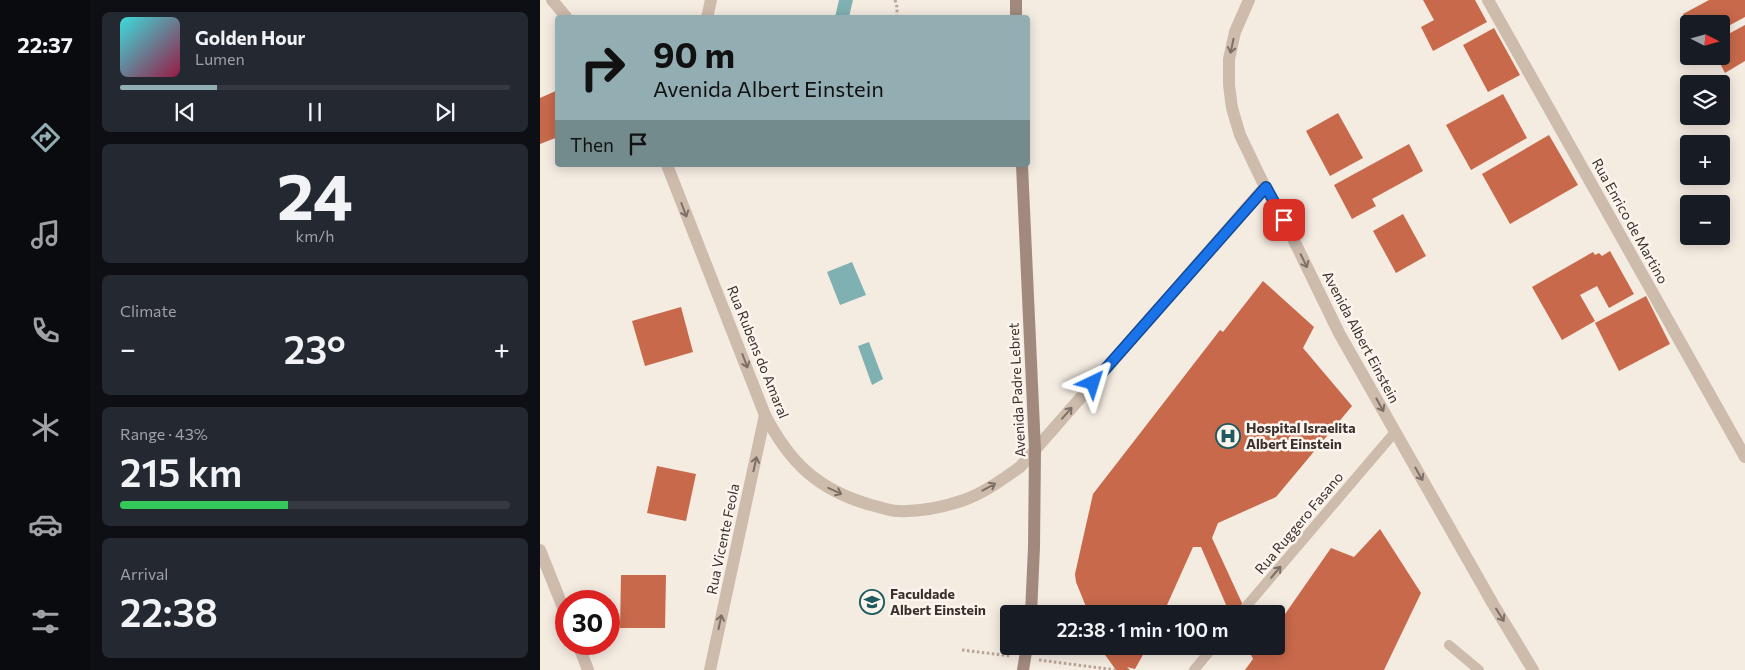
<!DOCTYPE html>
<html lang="en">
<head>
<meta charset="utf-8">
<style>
	body { margin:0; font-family:Commissioner,sans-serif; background:#242831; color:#f1f3f6; height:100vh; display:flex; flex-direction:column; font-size:19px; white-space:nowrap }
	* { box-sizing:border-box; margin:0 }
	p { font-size:16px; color:#9ea1a6 }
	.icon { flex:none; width:28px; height:28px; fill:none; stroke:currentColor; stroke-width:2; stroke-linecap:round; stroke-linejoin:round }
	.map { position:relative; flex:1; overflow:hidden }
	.side { display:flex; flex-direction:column; gap:12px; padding:12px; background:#0d0f14; width:450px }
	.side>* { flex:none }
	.hud { position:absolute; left:15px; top:15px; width:475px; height:152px; border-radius:5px; box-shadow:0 2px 12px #0003; background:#92aeb2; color:#111; overflow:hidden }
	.needle { width:32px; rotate:96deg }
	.fabs { position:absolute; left:1140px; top:15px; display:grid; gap:10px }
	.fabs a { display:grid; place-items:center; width:50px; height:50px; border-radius:5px; background:#171b24; box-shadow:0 2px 12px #0003; font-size:25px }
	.speed { position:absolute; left:15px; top:590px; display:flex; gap:10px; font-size:25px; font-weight:700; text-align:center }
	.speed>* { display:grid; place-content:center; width:65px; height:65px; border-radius:50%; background:#171b24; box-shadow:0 2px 12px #0003; line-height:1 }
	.speed .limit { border:8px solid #d22; background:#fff; color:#111 }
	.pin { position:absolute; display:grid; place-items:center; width:42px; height:42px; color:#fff; margin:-21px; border-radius:10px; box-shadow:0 2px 8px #0006 }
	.me { position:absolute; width:55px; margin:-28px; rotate:41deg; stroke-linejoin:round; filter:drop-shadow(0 0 4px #0008) }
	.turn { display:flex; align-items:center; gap:18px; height:105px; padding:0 15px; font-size:22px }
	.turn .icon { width:65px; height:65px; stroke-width:2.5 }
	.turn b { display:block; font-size:35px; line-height:42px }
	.then { display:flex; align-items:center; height:48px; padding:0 15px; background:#0003; gap:10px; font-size:19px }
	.big { font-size:38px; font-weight:600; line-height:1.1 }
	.side .card { flex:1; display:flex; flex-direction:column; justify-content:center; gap:8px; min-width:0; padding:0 18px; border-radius:8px; background:#242831 }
	.side .dial { align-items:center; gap:0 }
	.dial b { font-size:65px; line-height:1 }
	.song { display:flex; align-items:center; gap:15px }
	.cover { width:60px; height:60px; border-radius:8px; background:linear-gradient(135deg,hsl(180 70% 55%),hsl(340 70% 35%)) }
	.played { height:5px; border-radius:2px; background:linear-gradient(90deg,#92aeb2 25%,#363941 25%) }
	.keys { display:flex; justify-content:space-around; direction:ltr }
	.heat { display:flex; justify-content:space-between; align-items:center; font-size:28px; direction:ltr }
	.charge { height:8px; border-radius:4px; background:linear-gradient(90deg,#34c759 43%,#363941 0) }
	.trip { position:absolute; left:460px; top:605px; width:285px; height:50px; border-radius:5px; background:#171b24; box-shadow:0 2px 12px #0003; font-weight:600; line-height:50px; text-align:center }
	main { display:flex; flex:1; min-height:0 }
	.dock { display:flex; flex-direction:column; width:90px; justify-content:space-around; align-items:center; background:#090b0e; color:#9ea1a6 }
	.dock .icon { width:35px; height:35px }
	.dock .on { color:#92aeb2 }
	.dock b { font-size:22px; color:#f1f3f6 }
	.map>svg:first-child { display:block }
	.water { fill:#7fb0b2 }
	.building { fill:#c8694b }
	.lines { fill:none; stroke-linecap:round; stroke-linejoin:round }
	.path { stroke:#b9a596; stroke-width:3; stroke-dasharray:2.5 2.5; stroke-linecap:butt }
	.lane { stroke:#cdbbac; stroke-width:10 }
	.street { stroke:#cdbbac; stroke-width:12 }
	.secondary { stroke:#a18a7d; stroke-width:12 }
	.oneway { stroke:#7d6f65 }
	.route-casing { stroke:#114b97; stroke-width:12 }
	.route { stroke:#1a73e8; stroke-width:9 }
	.labels { text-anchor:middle; stroke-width:5; stroke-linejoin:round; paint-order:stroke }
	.street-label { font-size:14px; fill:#3b302b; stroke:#fbf5ee }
	.poi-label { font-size:14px; font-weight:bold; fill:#3b302b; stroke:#fbf5ee; text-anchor:start }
</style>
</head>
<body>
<main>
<nav class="dock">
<b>22:37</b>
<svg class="icon on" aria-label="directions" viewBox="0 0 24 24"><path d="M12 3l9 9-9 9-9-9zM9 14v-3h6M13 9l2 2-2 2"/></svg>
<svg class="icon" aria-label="music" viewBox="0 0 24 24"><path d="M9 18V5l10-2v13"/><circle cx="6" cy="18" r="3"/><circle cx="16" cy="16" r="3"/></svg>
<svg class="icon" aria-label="phone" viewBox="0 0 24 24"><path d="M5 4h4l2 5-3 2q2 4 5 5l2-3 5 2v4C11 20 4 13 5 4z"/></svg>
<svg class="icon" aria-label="climate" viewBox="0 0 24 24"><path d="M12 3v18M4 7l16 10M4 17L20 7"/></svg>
<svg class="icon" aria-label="car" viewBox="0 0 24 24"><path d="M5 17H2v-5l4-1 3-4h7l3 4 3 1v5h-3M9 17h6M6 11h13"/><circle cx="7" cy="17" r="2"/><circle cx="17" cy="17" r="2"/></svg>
<svg class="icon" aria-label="filters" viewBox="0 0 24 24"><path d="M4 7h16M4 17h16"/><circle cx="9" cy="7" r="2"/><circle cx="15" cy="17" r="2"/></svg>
</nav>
<section class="side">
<div class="card">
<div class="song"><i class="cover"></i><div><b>Golden Hour</b><p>Lumen</p></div></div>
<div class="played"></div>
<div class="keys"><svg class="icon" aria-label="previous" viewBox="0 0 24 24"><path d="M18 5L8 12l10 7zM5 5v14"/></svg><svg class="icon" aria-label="pause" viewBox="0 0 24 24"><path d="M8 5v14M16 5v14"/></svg><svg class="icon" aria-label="next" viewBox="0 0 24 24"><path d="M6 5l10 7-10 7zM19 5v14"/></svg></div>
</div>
<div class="card dial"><b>24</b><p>km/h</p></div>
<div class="card"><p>Climate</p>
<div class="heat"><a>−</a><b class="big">23°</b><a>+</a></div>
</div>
<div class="card"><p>Range · 43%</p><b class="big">215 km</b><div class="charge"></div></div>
<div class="card"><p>Arrival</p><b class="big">22:38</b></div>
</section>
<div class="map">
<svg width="1205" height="670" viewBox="0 0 1205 670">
	<rect width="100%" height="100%" fill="#f4ebe1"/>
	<!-- water -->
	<g class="water">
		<path d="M299,0h14l-4,17h-14z"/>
		<path d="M312,262l14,33 -26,10 -13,-33z"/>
		<path d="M329,342l14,37 -11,6 -14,-39z"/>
	</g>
	<!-- building -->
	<g class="building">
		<path d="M883,0h52l12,22 -54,29 -12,-24 13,-7z"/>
		<path d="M1169,0h36v17l-24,13v-6h-33l-5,-10z"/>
		<path d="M1205,25v36l-20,12 -9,-17h5v-18z"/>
		<path d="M954,28l26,47 -32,17 -25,-47z"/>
		<path d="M18,90v47l-18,7v-46z"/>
		<path d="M963,94l24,44 -56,32 -25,-45z"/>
		<path d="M798,113l25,45 -33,18 -24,-45z"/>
		<path d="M1009,135l29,50 -68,39 -28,-50z"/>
		<path d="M869,144l14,27 -51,28 4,7 -24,13 -18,-34z"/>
		<path d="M863,214l23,42 -30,17 -23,-42z"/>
		<path d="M1070,251l24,43 -25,14 -12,-22 -17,9 15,26 -33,19 -30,-53 61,-35 2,3 4,-2 3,3z"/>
		<path d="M723,281l51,46 -11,21 49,58 -76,91 -58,26 -6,15 35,76h-17l-29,-67h-8l-30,67h-74l-13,-32 -1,-8 18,-80 127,-164 3,2z"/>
		<path d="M1106,296l24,48 -51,27 -24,-48z"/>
		<path d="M141,307l12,45 -48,14 -13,-45z"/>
		<path d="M117,466l39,8 -10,47 -39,-8z"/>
		<path d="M840,529l41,64 -37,77h-139l8,-11 -6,-13h29v-19l55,-79 23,9z"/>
		<path d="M81,575h45l-1,53h-45z"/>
		<path d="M546,646h62l-13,23 -8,-2 3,3h-14l-13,-18 -8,-1z"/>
	</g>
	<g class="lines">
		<!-- path -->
		<g class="path">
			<path d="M355,0l2,7v11"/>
			<path d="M422,650l49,6"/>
			<path d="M499,660l77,10"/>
		</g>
		<!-- lane -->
		<g class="lane">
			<path d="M704,609l151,-177"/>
			<path d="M909,645l30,25"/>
			<path d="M654,670l20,-24"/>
		</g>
		<!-- street -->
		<g class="street">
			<path d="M12,0l15,18"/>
			<path d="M709,0l-14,32 -6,27v26l3,23 8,27 25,52 19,33 55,113 154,271 40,66"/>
			<path d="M948,0l257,457"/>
			<path d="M167,18l4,-18"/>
			<path d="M127,165l98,250c25,48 53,75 106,90 9,2 18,6 26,6 22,1 47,-4 67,-11 20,-7 39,-21 56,-33l245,-280"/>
			<path d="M0,550l26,65"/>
			<path d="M38,644l10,26"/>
			<path d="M170,670l55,-255"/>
		</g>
		<!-- secondary -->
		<g class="secondary">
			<path d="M476,0v18"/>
			<path d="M482,165l13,285 -1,97 -3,67"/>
			<path d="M483,670l4,-24"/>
		</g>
	</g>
	<!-- one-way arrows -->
	<defs><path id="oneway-shaft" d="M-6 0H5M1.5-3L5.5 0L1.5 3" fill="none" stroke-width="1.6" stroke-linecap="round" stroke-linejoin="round" transform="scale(1.25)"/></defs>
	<g class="oneway">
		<use href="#oneway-shaft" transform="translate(692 46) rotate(102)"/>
		<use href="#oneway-shaft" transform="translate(144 210) rotate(69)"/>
		<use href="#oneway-shaft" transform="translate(764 261) rotate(64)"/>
		<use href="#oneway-shaft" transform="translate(205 361) rotate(69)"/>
		<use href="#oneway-shaft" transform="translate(840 405) rotate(61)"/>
		<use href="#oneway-shaft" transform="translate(527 413) rotate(-49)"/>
		<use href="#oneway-shaft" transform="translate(215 464) rotate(-78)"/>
		<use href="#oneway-shaft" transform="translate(879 474) rotate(60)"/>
		<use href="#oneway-shaft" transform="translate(449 487) rotate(-28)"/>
		<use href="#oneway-shaft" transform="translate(295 491) rotate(25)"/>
		<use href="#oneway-shaft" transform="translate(736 572) rotate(-50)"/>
		<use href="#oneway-shaft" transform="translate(960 615) rotate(58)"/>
		<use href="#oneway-shaft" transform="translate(180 622) rotate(-78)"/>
	</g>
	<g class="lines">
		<defs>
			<path id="route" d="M553,383l173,-196 18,33"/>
		</defs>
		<!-- route casing -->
		<use href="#route" class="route-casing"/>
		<!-- route -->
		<use href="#route" class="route"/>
	</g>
	<!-- icons -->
	<defs>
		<symbol id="hospital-ring" viewBox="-11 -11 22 22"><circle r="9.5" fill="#fbf5ee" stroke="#1f5a5e" stroke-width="1.5"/><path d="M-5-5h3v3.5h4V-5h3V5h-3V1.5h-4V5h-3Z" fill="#1f5a5e"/></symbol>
		<symbol id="university-ring" viewBox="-11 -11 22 22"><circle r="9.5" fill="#fbf5ee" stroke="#1f5a5e" stroke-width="1.5"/><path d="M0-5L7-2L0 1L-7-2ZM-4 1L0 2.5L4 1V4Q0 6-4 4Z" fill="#1f5a5e"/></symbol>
	</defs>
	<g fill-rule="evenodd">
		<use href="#hospital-ring" x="674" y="422" width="28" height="28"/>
		<use href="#university-ring" x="318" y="588" width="28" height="28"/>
	</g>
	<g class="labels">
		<!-- street labels -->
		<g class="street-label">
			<text transform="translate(1090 221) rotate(61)" y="5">Rua Enrico de Martino</text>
			<text transform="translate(821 337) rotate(62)" y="5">Avenida Albert Einstein</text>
			<text transform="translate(218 352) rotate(68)" y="5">Rua Rubens do Amaral</text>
			<text transform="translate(477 390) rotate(-93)" y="5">Avenida Padre Lebret</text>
			<text transform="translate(759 523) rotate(-50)" y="5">Rua Ruggero Fasano</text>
			<text transform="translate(183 539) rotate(-78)" y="5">Rua Vicente Feola</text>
		</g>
		<!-- poi labels -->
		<g class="poi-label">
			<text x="706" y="433">Hospital Israelita<tspan x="706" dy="16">Albert Einstein</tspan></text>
			<text x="350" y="599">Faculdade<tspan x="350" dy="16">Albert Einstein</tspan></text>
		</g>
	</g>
</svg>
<div class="fabs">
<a><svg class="needle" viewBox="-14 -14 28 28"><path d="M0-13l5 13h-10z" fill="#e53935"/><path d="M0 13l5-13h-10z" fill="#9ea1a6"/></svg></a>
<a><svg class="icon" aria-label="layers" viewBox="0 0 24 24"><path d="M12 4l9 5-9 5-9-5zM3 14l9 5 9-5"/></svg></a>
<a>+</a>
<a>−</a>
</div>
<div class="speed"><div class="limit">30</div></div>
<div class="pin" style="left:744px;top:220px;background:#d93025"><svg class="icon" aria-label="arrive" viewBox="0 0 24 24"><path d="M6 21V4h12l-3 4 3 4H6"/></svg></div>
<svg class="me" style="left:553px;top:383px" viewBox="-20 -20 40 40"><path d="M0-17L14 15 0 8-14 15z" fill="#1a73e8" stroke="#fff" stroke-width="4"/></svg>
<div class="trip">22:38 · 1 min · 100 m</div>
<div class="hud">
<div class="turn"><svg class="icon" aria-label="right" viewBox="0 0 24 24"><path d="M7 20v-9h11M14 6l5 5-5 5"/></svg><div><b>90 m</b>Avenida Albert Einstein</div></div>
<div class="then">Then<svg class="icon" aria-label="arrive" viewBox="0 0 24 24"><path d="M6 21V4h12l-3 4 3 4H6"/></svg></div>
</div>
</div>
</main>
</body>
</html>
